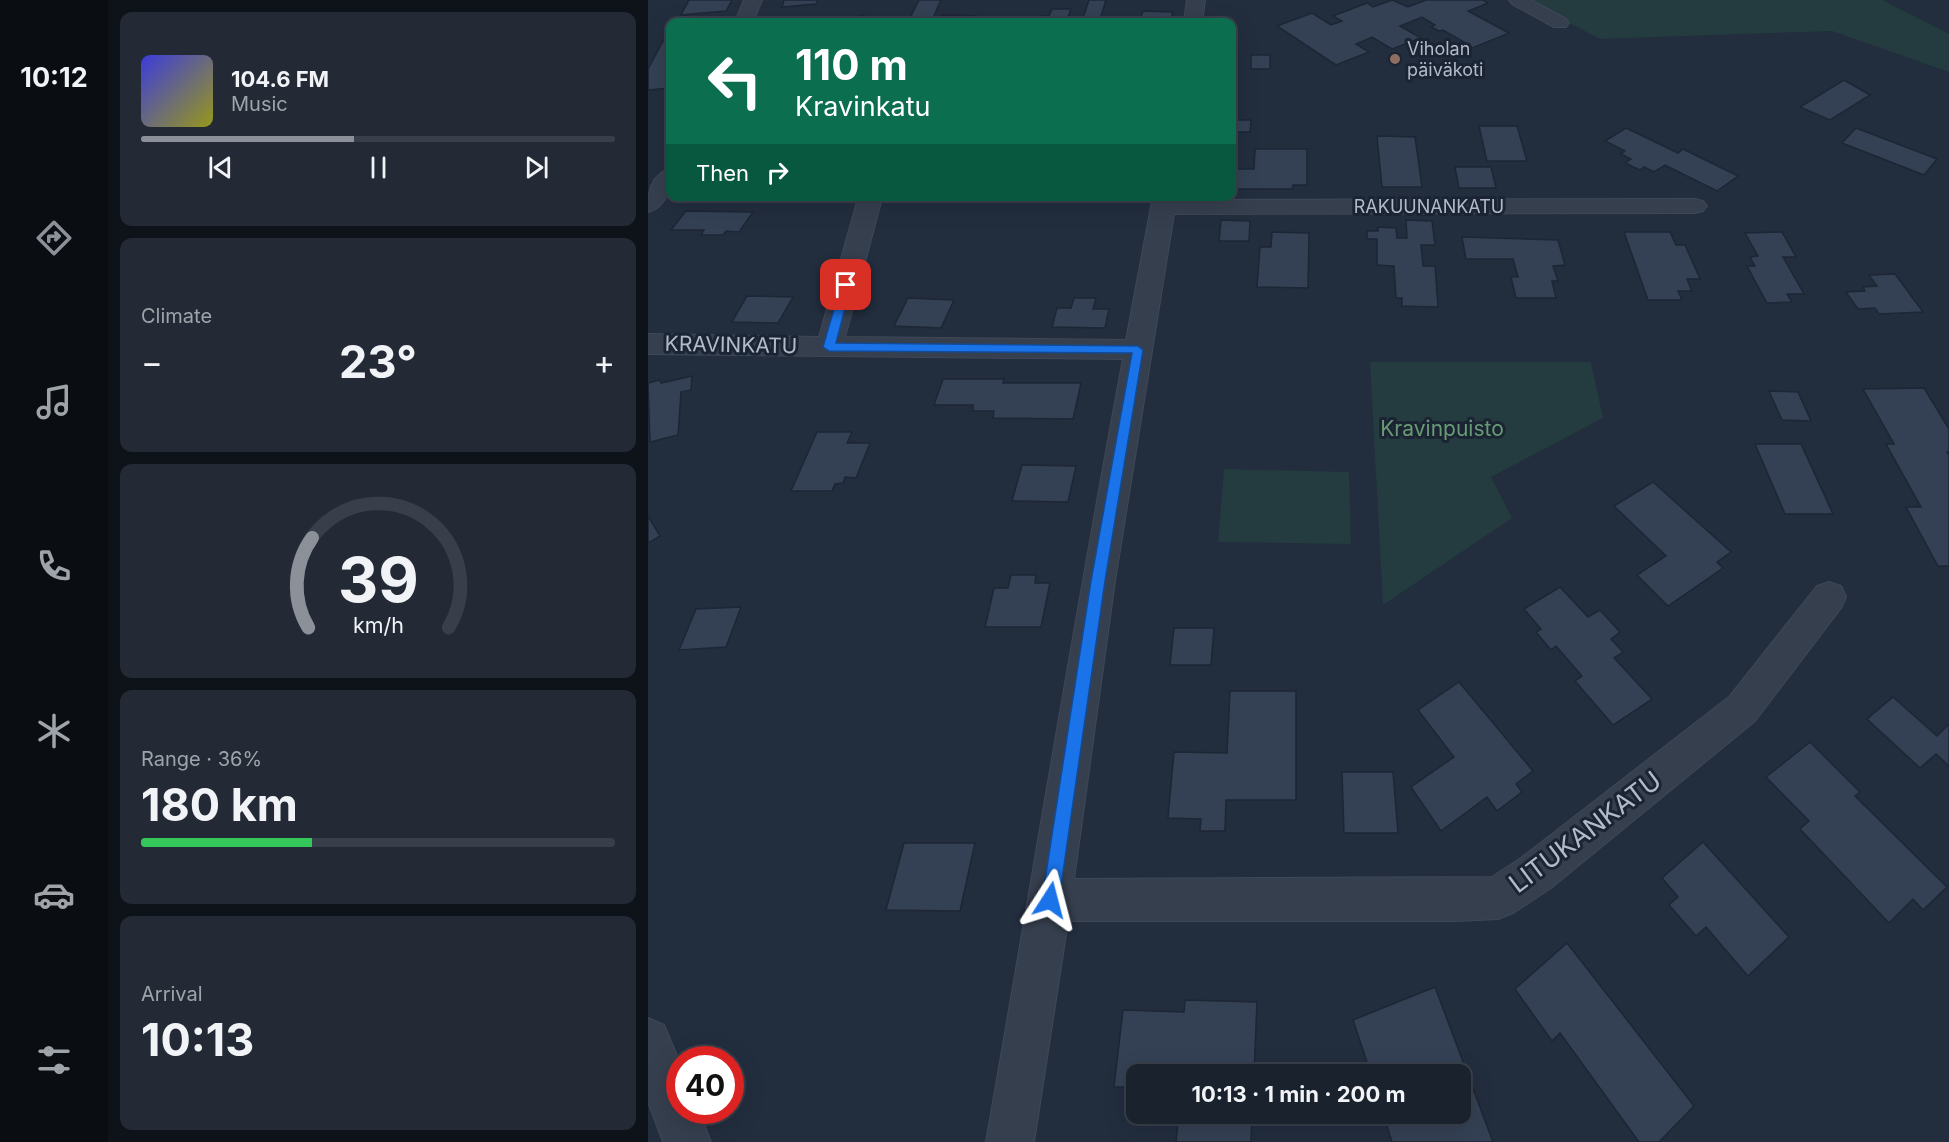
<!DOCTYPE html>
<html lang="en">
<head>
<meta charset="utf-8">
<style>
	body { margin:0; font-family:Inter,sans-serif; background:#232a36; color:#f1f3f6; height:100vh; display:flex; flex-direction:column; font-size:22px; white-space:nowrap }
	* { box-sizing:border-box; margin:0 }
	p { font-size:20px; color:#9fa4aa }
	.icon { flex:none; width:33px; height:33px; fill:none; stroke:currentColor; stroke-width:2; stroke-linecap:round; stroke-linejoin:round }
	.map { position:relative; flex:1; overflow:hidden }
	.panel { display:flex; flex-direction:column; gap:12px; padding:12px; background:#0e1319; width:540px }
	.panel>* { flex:none }
	.banner { position:absolute; left:18px; top:18px; width:570px; height:183px; border-radius:12px; box-shadow:0 6px 24px #0002,0 0 0 2px #383f4a; background:#0b6e4f; color:#fff; overflow:hidden }
	.speed { position:absolute; left:18px; top:1046px; display:flex; gap:12px; font-size:30px; font-weight:700; text-align:center }
	.speed>* { display:grid; place-content:center; width:78px; height:78px; border-radius:50%; background:#1a222e; box-shadow:0 6px 24px #0002,0 0 0 2px #383f4a; line-height:1 }
	.speed .limit { border:9px solid #d22; background:#fff; color:#111 }
	.pin { position:absolute; display:grid; place-items:center; width:51px; height:51px; color:#fff; margin:-26px; border-radius:12px; box-shadow:0 3px 9px #0006 }
	.me { position:absolute; width:66px; margin:-33px; rotate:9deg; stroke-linejoin:round; filter:drop-shadow(0 0 4px #0008) }
	.turn { display:flex; align-items:center; gap:21px; height:126px; padding:0 30px; font-size:27px }
	.turn .icon { width:78px; height:78px; stroke-width:2.5 }
	.turn b { display:block; font-size:42px; line-height:51px }
	.then { display:flex; align-items:center; height:57px; padding:0 30px; background:#0003; gap:12px; font-size:22px }
	.big { font-size:45px; font-weight:700; line-height:1.1 }
	.panel .widget { flex:1; display:flex; flex-direction:column; justify-content:center; gap:9px; min-width:0; padding:0 21px; border-radius:12px; background:#232a36 }
	.panel .dial { align-items:center; gap:0 }
	.dial svg { height:156px; overflow:visible; fill:none; stroke:#383f4a; stroke-width:7; stroke-linecap:round; text-anchor:middle }
	.dial text { fill:#f1f3f6; stroke:none }
	.song { display:flex; align-items:center; gap:18px }
	.cover { width:72px; height:72px; border-radius:9px; background:linear-gradient(135deg,hsl(240 70% 55%),hsl(60 70% 35%)) }
	.played { height:6px; border-radius:3px; background:linear-gradient(90deg,#8c9099 45%,#383f4a 45%) }
	.keys { display:flex; justify-content:space-around; direction:ltr }
	.heat { display:flex; justify-content:space-between; align-items:center; font-size:33px; direction:ltr }
	.charge { height:9px; border-radius:4px; background:linear-gradient(90deg,#34c759 36%,#383f4a 0) }
	.trip { position:absolute; left:478px; top:1064px; width:345px; height:60px; border-radius:12px; background:#1a222e; box-shadow:0 6px 24px #0002,0 0 0 2px #383f4a; font-weight:700; line-height:60px; text-align:center }
	main { display:flex; flex:1; min-height:0 }
	.tab-bar { display:flex; flex-direction:column; width:108px; justify-content:space-around; align-items:center; background:#0a0e12; color:#9fa4aa }
	.tab-bar .icon { width:42px; height:42px }
	.tab-bar .selected { color:#8c9099 }
	.tab-bar b { font-size:27px; color:#f1f3f6 }
	.map>svg:first-child { display:block }
	.green { fill:#243b3f }
	.building { fill:#344154; stroke:#1d2635; stroke-width:1.5 }
	.lines { fill:none; stroke-linecap:round; stroke-linejoin:round }
	.minor-casing { stroke:#3f4857; stroke-width:2 }
	.minor { fill:#363f4e; fill-rule:evenodd }
	.route { fill:#1a73e8; stroke:#114b97; stroke-width:1.5 }
	.education-dot { fill:#8d6e63; stroke:#1b2433; stroke-width:2 }
	.labels { text-anchor:middle; stroke-width:6; stroke-linejoin:round; paint-order:stroke }
	.far-poi-label { font-size:18px; fill:#b2bac9; stroke:#1b2433; text-anchor:start }
	.far-street-label { font-size:18px; fill:#b2bac9; stroke:#1b2433 }
	.street-label { font-size:21px; fill:#b2bac9; stroke:#1b2433 }
	.park-label { font-size:21px; fill:#689b75; stroke:#1b2433 }
	.near-street-label { font-size:26px; fill:#b2bac9; stroke:#1b2433 }
</style>
</head>
<body>
<main>
<nav class="tab-bar">
<b>10:12</b>
<svg class="icon selected" aria-label="directions" viewBox="0 0 24 24"><path d="M12 3l9 9-9 9-9-9zM9 14v-3h6M13 9l2 2-2 2"/></svg>
<svg class="icon" aria-label="music" viewBox="0 0 24 24"><path d="M9 18V5l10-2v13"/><circle cx="6" cy="18" r="3"/><circle cx="16" cy="16" r="3"/></svg>
<svg class="icon" aria-label="phone" viewBox="0 0 24 24"><path d="M5 4h4l2 5-3 2q2 4 5 5l2-3 5 2v4C11 20 4 13 5 4z"/></svg>
<svg class="icon" aria-label="climate" viewBox="0 0 24 24"><path d="M12 3v18M4 7l16 10M4 17L20 7"/></svg>
<svg class="icon" aria-label="car" viewBox="0 0 24 24"><path d="M5 17H2v-5l4-1 3-4h7l3 4 3 1v5h-3M9 17h6M6 11h13"/><circle cx="7" cy="17" r="2"/><circle cx="17" cy="17" r="2"/></svg>
<svg class="icon" aria-label="filters" viewBox="0 0 24 24"><path d="M4 7h16M4 17h16"/><circle cx="9" cy="7" r="2"/><circle cx="15" cy="17" r="2"/></svg>
</nav>
<section class="panel">
<div class="widget">
<div class="song"><i class="cover"></i><div><b>104.6 FM</b><p>Music</p></div></div>
<div class="played"></div>
<div class="keys"><svg class="icon" aria-label="previous" viewBox="0 0 24 24"><path d="M18 5L8 12l10 7zM5 5v14"/></svg><svg class="icon" aria-label="pause" viewBox="0 0 24 24"><path d="M8 5v14M16 5v14"/></svg><svg class="icon" aria-label="next" viewBox="0 0 24 24"><path d="M6 5l10 7-10 7zM19 5v14"/></svg></div>
</div>
<div class="widget"><p>Climate</p>
<div class="heat"><a>−</a><b class="big">23°</b><a>+</a></div>
</div>
<div class="widget dial"><svg viewBox="0 0 100 80">
<path d="M14 69A42 42 0 1 1 86 69"/>
<path d="M14 69A42 42 0 0 1 16 23" stroke="#8c9099"/>
<text x="50" y="56" font-size="32" font-weight="700">39</text>
<text x="50" y="72" font-size="11">km/h</text>
</svg></div>
<div class="widget"><p>Range · 36%</p><b class="big">180 km</b><div class="charge"></div></div>
<div class="widget"><p>Arrival</p><b class="big">10:13</b></div>
</section>
<div class="map">
<svg width="1301" height="1142" viewBox="0 0 1301 1142">
	<rect width="100%" height="100%" fill="#222d3e"/>
	<!-- green -->
	<g class="green">
		<path d="M877,0h357l67,34v38l-117,-41 -232,8z"/>
		<path d="M722,362h221l12,56 -112,59 21,41 -129,87z"/>
		<path d="M576,469l125,3 2,72 -133,-2z"/>
	</g>
	<!-- building -->
	<g class="building">
		<path d="M41,0h43l-6,11 -45,4z"/>
		<path d="M136,0h34l-2,4 -34,3z"/>
		<path d="M271,0h22l-8,18h-23z"/>
		<path d="M441,0h17l-6,19 -17,-1z"/>
		<path d="M744,0l16,7 18,-7h57l5,3 -20,8 41,22 -39,16 -10,-5 4,-2 -21,-12 -4,1 -8,-4 4,-2 -13,-8 -22,9 21,12 -29,11 -20,-12 -16,7 13,8 -33,13 -59,-39 35,-13 19,12 11,-4 -9,-5 34,-13 6,4z"/>
		<path d="M404,9h19l-5,13h-28l2,-6h9z"/>
		<path d="M495,11l30,1 -3,10h-47l1,-3h16z"/>
		<path d="M216,15l3,7h-40z"/>
		<path d="M294,15l34,1 -4,6h-35z"/>
		<path d="M22,28v60l-22,2v-21z"/>
		<rect x="603" y="55" width="19" height="14"/>
		<path d="M1196,80l26,15 -40,25 -30,-13z"/>
		<path d="M584,120h19l-1,12h-18z"/>
		<path d="M831,126h38l10,35h-40z"/>
		<path d="M978,128l52,25 5,-4 55,27 -21,15 -52,-26 -11,7 -10,-5 -4,3 -15,-7 6,-4 -10,-5 4,-3 -20,-10z"/>
		<path d="M1208,128l81,31 -13,16 -82,-32z"/>
		<path d="M729,136l38,1 7,50h-40z"/>
		<path d="M607,149h52v36h-14l-1,4h-60v-20h22z"/>
		<path d="M807,167h36l5,21h-37z"/>
		<path d="M372,196h37l-1,3h-11l-2,3 -25,-1z"/>
		<path d="M462,196l-2,5 -28,-1 1,-3h-9z"/>
		<path d="M38,211l67,1 -14,20 -13,-1 -3,4h-22l3,-5h-33z"/>
		<path d="M573,220l29,1 -1,20h-30z"/>
		<path d="M758,220l26,1 3,24h-14l2,21h12l3,41 -36,-1v-8h-6l-2,-32 -17,-1v-26h-10v-8h11v-4l18,1 1,10h10z"/>
		<path d="M624,232l37,1 -1,55 -51,-1 3,-40h11z"/>
		<path d="M976,232h46l6,13h9l15,34h-13l5,12h-14l4,9h-34z"/>
		<path d="M1134,232l14,25h-13l21,37h-17l5,8 -25,1 -20,-37h8l-5,-9 8,-1 -13,-23z"/>
		<path d="M814,237l96,3 7,25 -12,1 5,15h-6l4,17h-40l-5,-21h7l-5,-18h-47z"/>
		<path d="M1247,274l28,38 -44,2 -4,-6 -17,1 -12,-17 19,-1 -2,-4 14,-1 -8,-11z"/>
		<path d="M99,296l46,1 -15,26 -46,-1z"/>
		<path d="M260,298l46,2 -13,28 -47,-2z"/>
		<path d="M426,298h22l-3,11h16l-4,19 -53,-1 5,-19h14z"/>
		<path d="M44,376l-1,14 -10,2 -3,43 -28,7 -2,-59 12,-3 1,3z"/>
		<path d="M295,379h61l-1,4h78l-8,36 -80,-1 1,-7h-21v-6h-39z"/>
		<path d="M1276,388l25,41v23h-2l2,3v111h-11l-32,-59h15l-35,-63h8l-31,-55z"/>
		<path d="M1121,391l29,1 13,29 -29,-1z"/>
		<path d="M169,432h35l-5,11h23l-14,35 -11,-1 -2,6 -8,1 -3,7h-41z"/>
		<path d="M1107,444h46l32,70h-48z"/>
		<path d="M374,465l54,1 -8,36 -56,-1z"/>
		<path d="M1005,482l78,70 -14,10 6,6 -55,38 -31,-31 29,-19 -52,-50z"/>
		<path d="M0,516l12,20 -12,7z"/>
		<path d="M363,575h25l-1,8h15l-9,44h-56l9,-39h14z"/>
		<path d="M912,587l28,30 12,-7 20,22 -9,7 12,13 -9,6 38,41 -39,26 -38,-44 7,-5 -26,-30 -5,4 -15,-18 5,-3 -17,-20z"/>
		<path d="M93,607l-15,40 -47,3 17,-41z"/>
		<path d="M526,628h40l-3,37h-41z"/>
		<path d="M811,682l74,89 -17,13 6,8 -25,19 -10,-14 -46,34 -30,-44 43,-30 -36,-47z"/>
		<path d="M582,691h66v109h-70l-1,31h-25l1,-12 -33,-1 6,-66 53,1z"/>
		<path d="M1245,697l44,39 12,-12v42l-13,-12 -16,14 -53,-49z"/>
		<path d="M1162,742l50,50 -5,4 92,91 -24,23 -10,-11 -24,24 -89,-94 9,-8 -43,-44z"/>
		<path d="M694,772h51l5,61h-54z"/>
		<path d="M1055,842l86,95 -41,39 -42,-49 -10,9 -27,-31 9,-8 -16,-19z"/>
		<path d="M256,843h71l-15,68 -74,-1z"/>
		<path d="M919,943l127,163 -35,36h-20l-79,-109 -8,8 -37,-52z"/>
		<path d="M787,987l58,155h-101l-9,-29h78v-39h-90l-18,-54z"/>
		<path d="M537,1000l72,2 -3,72h-117v13h-23l9,-77 61,2z"/>
		<path d="M531,1113h73l-1,29h-75z"/>
	</g>
	<g class="lines">
		<defs>
			<g id="minor">
				<path d="M96,0h18l-9,22h-18z"/>
				<path d="M539,0h18l-3,22h-18z"/>
				<path d="M861,0h22l35,19 3,4 -3,4h-12l-42,-23z"/>
				<path d="M22,169c2,17 -3,38 -22,43 0,-18 1,-37 22,-43z"/>
				<path d="M227,196l6,6 -36,135 281,3 27,-144h23v4l519,-1 8,2 4,5 -4,5 -8,2 -521,1 -59,367 -41,298 418,-2 29,-19 208,-161 88,-111 12,-4 12,4 5,11 -5,11 -86,113 -204,167 -38,25 -15,6 -43,2h-387l-34,221h-48c46,-261 88,-522 137,-783l-475,-5v-20l171,3 38,-135 4,-5z"/>
				<path d="M0,1018l16,7 16,38v47h18l13,32h-48l-15,-40z"/>
			</g>
		</defs>
		<!-- minor casing -->
		<use href="#minor" class="minor-casing"/>
		<!-- minor -->
		<use href="#minor" class="minor"/>
	</g>
	<!-- route -->
	<path class="route" d="M198,281l5,4 -15,58 302,3 5,4 -38,231 -46,319 -3,6 -6,2 -6,-2 -2,-6 49,-319 41,-228 -303,-2 -6,-4 18,-62z"/>
	<!-- markers -->
	<circle class="education-dot" cx="747" cy="59" r="6"/>
	<g class="labels">
		<!-- far-poi labels -->
		<g class="far-poi-label">
			<text x="759" y="55">Viholan<tspan x="759" dy="21">päiväkoti</tspan></text>
		</g>
		<!-- far-street labels -->
		<g class="far-street-label">
			<text x="781" y="213">RAKUUNANKATU</text>
		</g>
		<!-- street labels -->
		<g class="street-label">
			<text transform="translate(83 345) rotate(1)" y="7">KRAVINKATU</text>
		</g>
		<!-- park labels -->
		<g class="park-label">
			<text x="794" y="436">Kravinpuisto</text>
		</g>
		<!-- near-street labels -->
		<g class="near-street-label">
			<text transform="translate(937 832) rotate(-37)" y="9">LITUKANKATU</text>
		</g>
	</g>
</svg>
<div class="speed"><div class="limit">40</div></div>
<div class="pin" style="left:198px;top:285px;background:#d93025"><svg class="icon" aria-label="arrive" viewBox="0 0 24 24"><path d="M6 21V4h12l-3 4 3 4H6"/></svg></div>
<svg class="me" style="left:402px;top:900px" viewBox="-20 -20 40 40"><path d="M0-17L14 15 0 8-14 15z" fill="#1a73e8" stroke="#fff" stroke-width="4"/></svg>
<div class="trip">10:13 · 1 min · 200 m</div>
<div class="banner">
<div class="turn"><svg class="icon" aria-label="left" viewBox="0 0 24 24"><path d="M17 20v-9H6M10 6l-5 5 5 5"/></svg><div><b>110 m</b>Kravinkatu</div></div>
<div class="then">Then<svg class="icon" aria-label="right" viewBox="0 0 24 24"><path d="M7 20v-9h11M14 6l5 5-5 5"/></svg></div>
</div>
</div>
</main>
</body>
</html>
